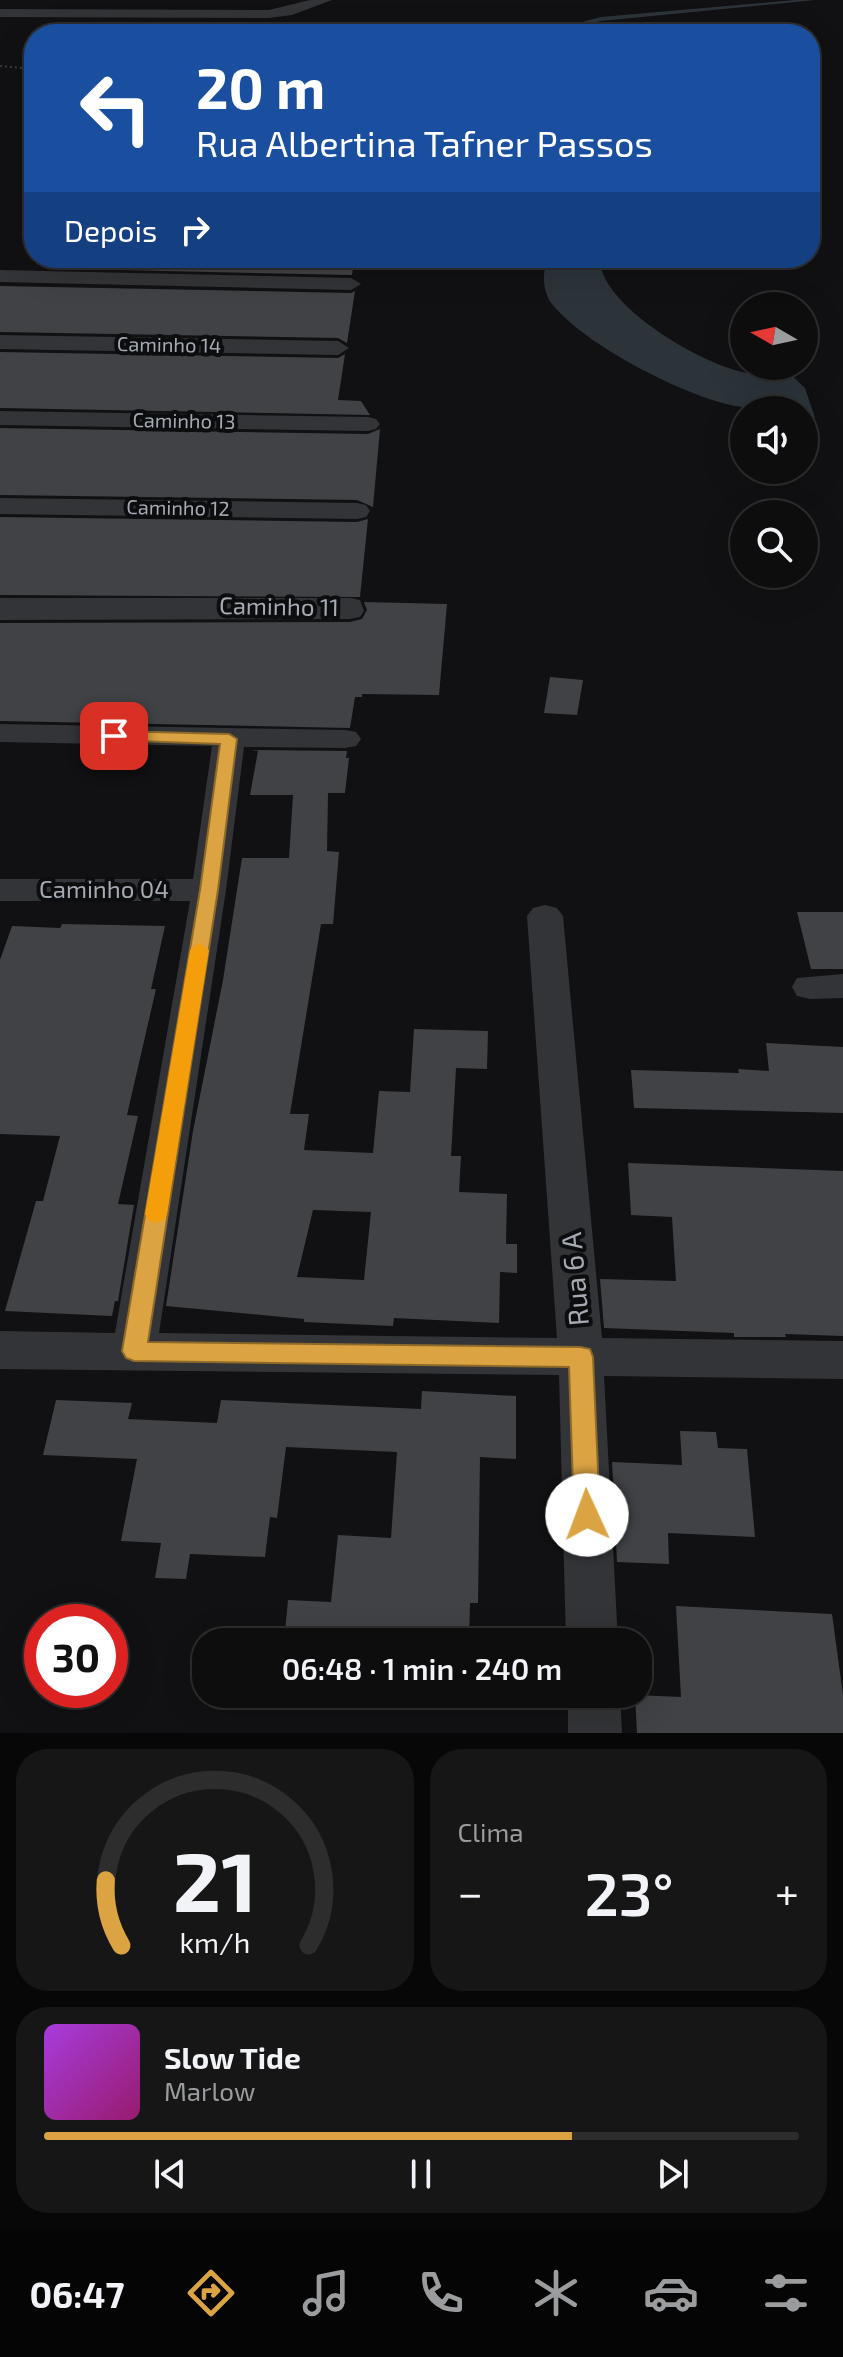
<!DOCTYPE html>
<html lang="pt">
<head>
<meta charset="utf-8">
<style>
	body { margin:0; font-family:"Exo 2",sans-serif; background:#161617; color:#f1f3f6; height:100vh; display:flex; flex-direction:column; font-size:30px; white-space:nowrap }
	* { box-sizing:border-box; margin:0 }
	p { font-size:26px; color:#9a9c9e }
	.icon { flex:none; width:44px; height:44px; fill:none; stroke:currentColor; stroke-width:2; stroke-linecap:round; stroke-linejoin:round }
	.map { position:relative; height:1733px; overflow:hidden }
	.drawer { display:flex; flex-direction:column; gap:16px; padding:16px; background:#070708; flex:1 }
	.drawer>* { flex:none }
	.top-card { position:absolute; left:24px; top:24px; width:796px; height:244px; border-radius:32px; box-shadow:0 8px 32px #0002,0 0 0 2px #2d2d2e; background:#1a4fa0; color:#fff; overflow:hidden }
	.needle { width:52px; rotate:279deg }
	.tools { position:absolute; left:730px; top:292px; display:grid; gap:16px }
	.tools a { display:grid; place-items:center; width:88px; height:88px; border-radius:50%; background:#0d0d0e; box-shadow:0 8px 32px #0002,0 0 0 2px #2d2d2e; font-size:40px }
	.speed { position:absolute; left:24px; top:1604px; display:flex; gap:16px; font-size:40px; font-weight:700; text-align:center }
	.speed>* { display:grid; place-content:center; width:104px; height:104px; border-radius:50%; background:#0d0d0e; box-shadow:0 8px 32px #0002,0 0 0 2px #2d2d2e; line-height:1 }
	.speed .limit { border:12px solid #d22; background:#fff; color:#111 }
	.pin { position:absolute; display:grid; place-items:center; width:68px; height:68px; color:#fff; margin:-34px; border-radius:16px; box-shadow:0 4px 12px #0006 }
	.me { position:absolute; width:88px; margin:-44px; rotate:358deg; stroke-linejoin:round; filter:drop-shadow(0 0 6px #0008) }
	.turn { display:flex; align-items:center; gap:28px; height:168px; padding:0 40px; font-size:36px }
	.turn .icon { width:104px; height:104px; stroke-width:2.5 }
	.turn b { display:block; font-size:56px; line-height:68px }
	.then { display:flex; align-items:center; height:76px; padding:0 40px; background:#0003; gap:16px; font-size:30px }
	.big { font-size:60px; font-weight:600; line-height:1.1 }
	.drawer .tile { flex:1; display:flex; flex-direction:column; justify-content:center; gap:12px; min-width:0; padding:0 28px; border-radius:32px; background:#161617 }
	.drawer .dial { align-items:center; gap:0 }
	.dial svg { height:208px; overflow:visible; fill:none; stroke:#2d2d2e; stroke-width:7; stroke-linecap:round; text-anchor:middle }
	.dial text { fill:#f1f3f6; stroke:none }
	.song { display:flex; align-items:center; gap:24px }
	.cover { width:96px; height:96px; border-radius:12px; background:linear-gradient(135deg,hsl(280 70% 55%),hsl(320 70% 35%)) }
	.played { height:8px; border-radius:4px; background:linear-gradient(90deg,#dba341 70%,#2d2d2e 70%) }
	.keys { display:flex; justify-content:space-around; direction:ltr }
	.heat { display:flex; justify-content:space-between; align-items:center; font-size:44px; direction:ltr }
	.drawer .tiles { flex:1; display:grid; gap:16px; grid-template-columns:1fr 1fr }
	.tile:last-child { grid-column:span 2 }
	.trip { position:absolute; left:192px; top:1628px; width:460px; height:80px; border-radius:32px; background:#0d0d0e; box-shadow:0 8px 32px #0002,0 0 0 2px #2d2d2e; font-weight:600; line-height:80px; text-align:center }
	.tab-bar { display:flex; height:128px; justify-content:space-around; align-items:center; background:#050506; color:#9a9c9e }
	.tab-bar .icon { width:56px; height:56px }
	.tab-bar .selected { color:#dba341 }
	.tab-bar b { font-size:36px; color:#f1f3f6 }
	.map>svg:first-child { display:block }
	.water { fill:#2c343a }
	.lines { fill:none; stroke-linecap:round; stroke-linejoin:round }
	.stream { fill:#2c343a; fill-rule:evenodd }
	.building { fill:#414246; fill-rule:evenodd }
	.path { stroke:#393b3e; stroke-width:2; stroke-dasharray:2 3; stroke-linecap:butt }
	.street { fill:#333437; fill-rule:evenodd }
	.route { fill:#dba341; stroke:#8e6a2a; stroke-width:2 }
	.slow { fill:#f59e0b }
	.labels { text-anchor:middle; stroke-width:8; stroke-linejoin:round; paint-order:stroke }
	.far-street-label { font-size:20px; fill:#a4a9b2; stroke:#0c0d0e }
	.street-label { font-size:24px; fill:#a4a9b2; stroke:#0c0d0e }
	.near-street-label { font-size:28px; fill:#a4a9b2; stroke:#0c0d0e }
</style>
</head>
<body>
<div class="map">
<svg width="843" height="1733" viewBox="0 0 843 1733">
	<rect width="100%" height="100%" fill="#111113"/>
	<!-- water -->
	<path class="water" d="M548,258h52c-2,48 110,112 153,116 10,1 21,-5 30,-7l22,21 10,30 -11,-1v-7c-27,0 -59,0 -85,-8 -48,-14 -136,-59 -167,-98 -10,-13 -10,-32 -4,-46z"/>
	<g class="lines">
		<!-- stream -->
		<path class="stream" d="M795,0h20l-214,21 -54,13h-10l64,-17z"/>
	</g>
	<!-- building -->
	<g class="building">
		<path d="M107,260h247l-2,15 -278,-6 2,-7h30z"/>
		<path d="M0,286l351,7 4,-2 -8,52 -9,-5 -338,-6z"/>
		<path d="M0,352l338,6 7,-4 -7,46 23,1 9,14 -370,-7z"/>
		<path d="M0,428l368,6 12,-5 -7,78 -16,-7 -357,-5z"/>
		<path d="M0,517l357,5 11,-3 -8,78 -360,-2z"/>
		<path d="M364,602l83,2 -8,91 -77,-1v3h-7l-5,31 -350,-7v-98l350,-1 12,-3 5,-9z"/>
		<path d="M550,677l33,3 -6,35 -33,-2z"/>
		<path d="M252,750l95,1 -1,7h3l-4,35h-17l-1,58 12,1 -6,72h-12l-31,190h19l-5,36 69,3 6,-62 31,1 4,-63 74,2 -1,38 -31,-1 -5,88h10l-2,36 48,2 -1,50h11v29l-17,-1 -1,51 -105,-5 -1,8 -89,-4v-3l-138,-13 27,-175 30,-151 19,-122h47l4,-63h-43l8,-44zM313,1210l58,2 -7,68 -67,-3z"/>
		<path d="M797,912h46v57h-32z"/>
		<path d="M62,924l103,2 -14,63h5l-29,126 11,1 -20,88 16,1 -16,96h-3l-3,15 -107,-5 31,-110h7l17,-65 -60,-2v-174l12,-34 48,2z"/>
		<path d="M766,1043l77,4v66l-209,-5 -3,-38 108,3 -1,-4 31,2z"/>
		<path d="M628,1163l215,8v165l-58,-2 1,3h-52v-4l-130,-5 -4,-49 76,2 -4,-64 -41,-2z"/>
		<path d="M422,1391l94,5v63l-36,-2 -2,146h-8l-1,39h-185l4,-42 43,2 7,-67 53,3 6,-86 -111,-5 -9,71 -7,-1 -5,40 -75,-3 -4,25 -31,-1 6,-35 -40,-2 16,-82 -94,-4 13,-55 76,3 -4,16 89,4 4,-23 200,9z"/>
		<path d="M680,1431l36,1 2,16 29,1 8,88 -87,-4 1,31 -52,-2 -5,-100 70,3z"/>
		<path d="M676,1606l156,8 11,81v38h-206l-2,-38 46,2z"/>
	</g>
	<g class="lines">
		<!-- path -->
		<path class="path" d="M0,66l34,3"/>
		<!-- street -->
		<g class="street">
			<path d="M310,0h22l-40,15 -23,3 -269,-1v-8l269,1z"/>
			<path d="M0,270l351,8 10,6 -10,6 -351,-8z"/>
			<path d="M0,335l338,6 11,7 -11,7 -338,-6z"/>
			<path d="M0,411l368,6 8,2 4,5 -4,5 -8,2 -368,-6z"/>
			<path d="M0,498l357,5 9,2 4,6 -4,6 -9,2 -357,-5z"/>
			<path d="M0,598h350l10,2 4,11 -4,6 -10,2 -350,1z"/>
			<path d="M0,724l345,6 11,2 5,7 -5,7 -11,2 -101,-1 -18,143 -67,443 398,5 -30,-422 6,-8 12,-3 12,3 6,8 39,422 241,3v38l-239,-3 14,266h-52l-7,-267 -559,-6v-38l115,2 75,-432h-190v-22h193l19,-133 -212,-4z"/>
			<path d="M843,974v24l-33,1 -13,-3 -5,-9 5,-9z"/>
			<path d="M568,1694h52l2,39h-54z"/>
		</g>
	</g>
	<!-- route -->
	<path class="route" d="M114,731l115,3 8,5 -19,151 -70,452 433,5 9,2 3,8 7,158 -4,8 -9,4 -9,-4 -4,-8 -5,-148 -435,-6 -8,-3 -4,-7 78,-461 20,-146 -111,-4 -3,-4z"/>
	<!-- slow -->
	<path class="slow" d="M199,943l10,7 -42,264 -3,6 -8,3 -8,-3 -3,-6 45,-264z"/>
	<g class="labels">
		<!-- far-street labels -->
		<g class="far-street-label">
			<text transform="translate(169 345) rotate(1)" y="7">Caminho 14</text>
			<text transform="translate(184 421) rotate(1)" y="7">Caminho 13</text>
			<text transform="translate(178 508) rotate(1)" y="7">Caminho 12</text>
		</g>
		<!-- street labels -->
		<g class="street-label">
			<text transform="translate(279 607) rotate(1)" y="8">Caminho 11</text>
			<text x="104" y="898">Caminho 04</text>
		</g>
		<!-- near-street labels -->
		<g class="near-street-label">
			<text transform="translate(575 1279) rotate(-95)" y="10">Rua 6 A</text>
		</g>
	</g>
</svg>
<div class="tools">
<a><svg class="needle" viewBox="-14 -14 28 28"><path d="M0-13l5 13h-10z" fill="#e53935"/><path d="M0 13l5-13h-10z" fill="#9a9c9e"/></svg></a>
<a><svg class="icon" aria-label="sound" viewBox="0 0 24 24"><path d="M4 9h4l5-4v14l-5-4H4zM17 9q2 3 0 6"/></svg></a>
<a><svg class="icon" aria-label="search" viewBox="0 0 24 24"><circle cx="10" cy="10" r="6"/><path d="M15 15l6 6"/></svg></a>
</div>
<div class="speed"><div class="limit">30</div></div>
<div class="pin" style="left:114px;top:736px;background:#d93025"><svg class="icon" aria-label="arrive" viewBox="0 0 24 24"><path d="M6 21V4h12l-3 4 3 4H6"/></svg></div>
<svg class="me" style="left:587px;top:1515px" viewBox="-20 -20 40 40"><circle r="19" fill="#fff"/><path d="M0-13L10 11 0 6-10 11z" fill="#dba341"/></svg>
<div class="trip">06:48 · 1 min · 240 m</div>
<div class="top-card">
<div class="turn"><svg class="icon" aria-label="left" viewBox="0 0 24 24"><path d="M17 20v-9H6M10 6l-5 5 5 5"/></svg><div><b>20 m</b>Rua Albertina Tafner Passos</div></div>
<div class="then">Depois<svg class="icon" aria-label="right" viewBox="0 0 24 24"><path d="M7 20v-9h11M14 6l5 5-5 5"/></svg></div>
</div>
</div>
<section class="drawer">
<div class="tiles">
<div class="tile dial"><svg viewBox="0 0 100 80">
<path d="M14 69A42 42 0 1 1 86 69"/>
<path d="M14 69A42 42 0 0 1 8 44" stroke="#dba341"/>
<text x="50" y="56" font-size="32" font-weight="700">21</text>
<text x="50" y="72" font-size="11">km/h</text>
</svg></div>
<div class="tile"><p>Clima</p>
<div class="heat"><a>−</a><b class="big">23°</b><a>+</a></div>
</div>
<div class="tile">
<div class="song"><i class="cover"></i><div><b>Slow Tide</b><p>Marlow</p></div></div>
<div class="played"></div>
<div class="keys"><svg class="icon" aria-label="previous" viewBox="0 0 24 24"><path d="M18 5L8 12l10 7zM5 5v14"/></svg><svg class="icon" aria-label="pause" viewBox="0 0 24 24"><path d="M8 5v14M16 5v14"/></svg><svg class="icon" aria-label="next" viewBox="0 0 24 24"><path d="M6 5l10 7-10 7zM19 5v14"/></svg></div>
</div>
</div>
</section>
<nav class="tab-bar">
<b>06:47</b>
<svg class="icon selected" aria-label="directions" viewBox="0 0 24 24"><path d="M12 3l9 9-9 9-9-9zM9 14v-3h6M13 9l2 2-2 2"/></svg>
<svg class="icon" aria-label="music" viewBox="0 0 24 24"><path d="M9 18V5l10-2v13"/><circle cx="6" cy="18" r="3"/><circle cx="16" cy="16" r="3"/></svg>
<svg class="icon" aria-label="phone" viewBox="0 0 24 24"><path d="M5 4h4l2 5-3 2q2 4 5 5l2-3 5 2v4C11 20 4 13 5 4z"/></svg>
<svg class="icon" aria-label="climate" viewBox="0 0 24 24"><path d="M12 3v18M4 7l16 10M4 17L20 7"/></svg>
<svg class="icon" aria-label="car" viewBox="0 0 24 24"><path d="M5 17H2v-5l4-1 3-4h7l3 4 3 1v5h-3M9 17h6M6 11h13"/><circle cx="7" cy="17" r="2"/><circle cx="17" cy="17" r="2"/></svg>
<svg class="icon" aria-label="filters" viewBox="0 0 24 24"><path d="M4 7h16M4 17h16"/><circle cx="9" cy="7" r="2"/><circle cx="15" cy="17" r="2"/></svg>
</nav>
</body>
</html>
